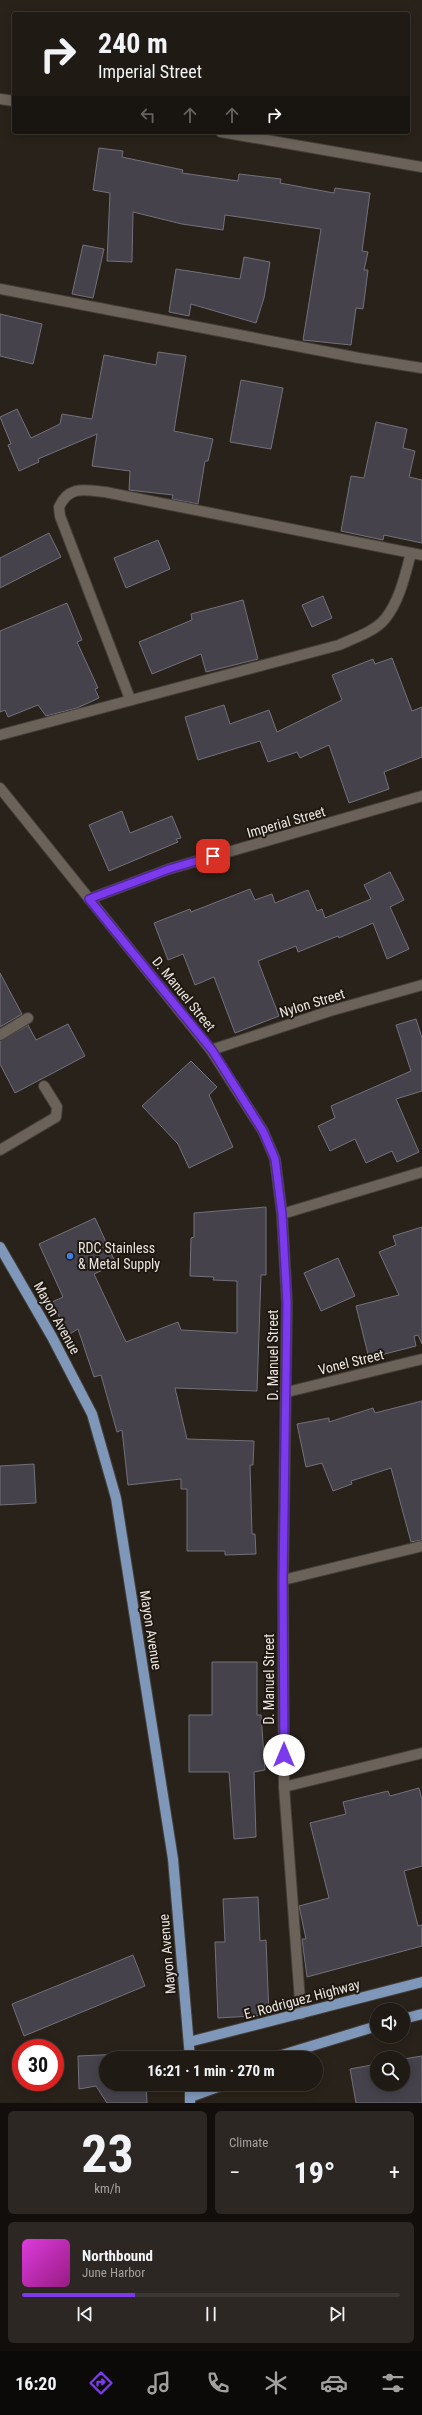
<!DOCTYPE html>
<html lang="en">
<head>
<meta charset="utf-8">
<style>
	body { margin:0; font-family:"Roboto Condensed",sans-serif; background:#2c2722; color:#f1f3f6; height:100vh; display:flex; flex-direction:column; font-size:15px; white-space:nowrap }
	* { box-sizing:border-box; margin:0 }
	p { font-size:13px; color:#a1a1a0 }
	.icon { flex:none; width:22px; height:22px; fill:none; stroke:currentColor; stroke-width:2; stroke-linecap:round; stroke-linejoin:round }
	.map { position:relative; height:2103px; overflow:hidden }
	.side { display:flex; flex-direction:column; gap:8px; padding:8px; background:#110e0b; flex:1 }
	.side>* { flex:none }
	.banner { position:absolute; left:12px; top:12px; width:398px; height:122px; border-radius:4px; box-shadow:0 2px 10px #0003,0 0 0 1px #3c3834; background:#1f1a14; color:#f1f3f6; overflow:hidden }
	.controls { position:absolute; left:370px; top:2003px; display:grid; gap:8px }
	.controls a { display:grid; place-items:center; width:40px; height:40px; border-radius:50%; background:#1f1a14; box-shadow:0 2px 10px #0003,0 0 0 1px #3c3834; font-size:20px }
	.speed { position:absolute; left:12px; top:2039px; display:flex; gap:8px; font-size:20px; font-weight:700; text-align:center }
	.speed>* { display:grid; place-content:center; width:52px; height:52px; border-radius:50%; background:#1f1a14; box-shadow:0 2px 10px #0003,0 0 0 1px #3c3834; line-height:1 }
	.speed .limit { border:6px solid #d22; background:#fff; color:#111 }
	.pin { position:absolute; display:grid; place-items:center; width:34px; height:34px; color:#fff; margin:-17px; border-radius:8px; box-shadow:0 2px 6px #0006 }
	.me { position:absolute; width:44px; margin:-22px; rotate:0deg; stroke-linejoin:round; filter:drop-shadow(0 0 3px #0008) }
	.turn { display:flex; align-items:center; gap:14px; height:84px; padding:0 20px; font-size:18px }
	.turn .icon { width:52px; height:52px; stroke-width:2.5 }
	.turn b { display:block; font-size:28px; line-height:34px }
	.lanes { display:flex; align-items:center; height:38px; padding:0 20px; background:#0003; justify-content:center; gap:20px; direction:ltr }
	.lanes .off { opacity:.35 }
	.big { font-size:30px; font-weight:700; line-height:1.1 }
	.side .widget { flex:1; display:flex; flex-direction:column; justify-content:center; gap:6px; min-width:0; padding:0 14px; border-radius:6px; background:#2c2722 }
	.side .dial { align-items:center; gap:0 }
	.dial b { font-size:52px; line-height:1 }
	.song { display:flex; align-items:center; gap:12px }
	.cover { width:48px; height:48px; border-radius:6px; background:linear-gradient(135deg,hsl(300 70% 55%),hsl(310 70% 35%)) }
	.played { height:4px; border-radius:2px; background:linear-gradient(90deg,#7c3aed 30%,#3c3834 30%) }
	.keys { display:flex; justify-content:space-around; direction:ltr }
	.heat { display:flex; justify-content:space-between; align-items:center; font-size:22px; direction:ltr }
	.side .tiles { flex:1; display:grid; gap:8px; grid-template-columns:1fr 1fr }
	.widget:last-child { grid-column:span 2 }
	.trip { position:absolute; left:99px; top:2051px; width:224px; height:40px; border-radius:20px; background:#1f1a14; box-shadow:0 2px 10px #0003,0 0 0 1px #3c3834; font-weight:700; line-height:40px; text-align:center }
	.tabs { display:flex; height:64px; justify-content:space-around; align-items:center; background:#0c0a08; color:#a1a1a0 }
	.tabs .icon { width:28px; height:28px }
	.tabs .active { color:#7c3aed }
	.tabs b { font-size:18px; color:#f1f3f6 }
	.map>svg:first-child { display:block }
	.building { fill:#45424b; stroke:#74707b }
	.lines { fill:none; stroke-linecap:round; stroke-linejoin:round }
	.minor-casing { stroke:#453f3a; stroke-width:12 }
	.major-casing { stroke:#453f3a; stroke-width:12 }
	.minor { stroke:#6b635a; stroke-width:10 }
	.major { stroke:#7f97b9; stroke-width:10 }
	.route-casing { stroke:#51269a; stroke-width:10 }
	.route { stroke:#7c3aed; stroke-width:7 }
	.shop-dot { fill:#3f7fe0; stroke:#1f1811; stroke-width:1.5 }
	.labels { text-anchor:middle; stroke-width:4; stroke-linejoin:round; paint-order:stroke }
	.street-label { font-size:14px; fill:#eae5e0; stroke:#1f1811 }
	.poi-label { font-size:14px; fill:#eae5e0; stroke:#1f1811; text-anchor:start }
</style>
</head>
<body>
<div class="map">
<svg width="422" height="2103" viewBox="0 0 422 2103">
	<rect width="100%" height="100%" fill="#29221a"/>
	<!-- building -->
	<g class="building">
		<path d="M99,148l24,3 -1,6 61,13 -1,3 56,8 1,-7 42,5 -1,4 54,10 1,-5 35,5 -8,58 6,1 -4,18h4l-5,39 -7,-1 -5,37 -48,-5 18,-111 -96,-14 -2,15 -41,-6 -49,-12 -1,50 -25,-1 3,-68 -17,-3z"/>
		<path d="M83,245l21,4 -11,49 -21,-4z"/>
		<path d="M244,257l26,5 -6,36 -8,25 -65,-19 -2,12 -20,-4 7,-43 64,10z"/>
		<path d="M0,314l42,10 -9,40 -33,-8z"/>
		<path d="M158,352l28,4 -12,75 39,8 -5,22h-3l-7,43 -26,-5 1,-4 -44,-5 1,-19 -38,-5 5,-32 -59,25 1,3 -20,9 -11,-26 3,-1 -11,-27 17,-8 14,29 29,-14 2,-10 30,5 12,-64 52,10z"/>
		<path d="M241,380l42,8 -12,61 -41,-7z"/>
		<path d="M376,422l31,7 -4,19 12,3 -6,26 13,3v63l-38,-8 -1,5 -42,-9 10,-55 13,2z"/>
		<path d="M49,533l12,24 -61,31v-30z"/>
		<path d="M158,540l12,29 -44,19 -12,-30z"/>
		<path d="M323,596l9,22 -20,9 -10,-22z"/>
		<path d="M243,600l15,59 -52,13 -5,-18 -49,20 -13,-32 53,-22 -1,-6z"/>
		<path d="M67,603l15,37 -5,2 21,46 -3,1 4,9 -22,10 -31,8 -8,-11 -30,12 -3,-7 -5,2v-81z"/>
		<path d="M392,658l20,53 10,-4v50l-38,15 5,17 -40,14 -20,-58 -29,13 -3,-6 -29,10 -8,-21 -62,19 -13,-43 39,-12 6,19 39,-14 8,22 65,-32 -10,-25 41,-16 2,5z"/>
		<path d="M122,811l8,22 42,-17 9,22 -5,1 2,3 -69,29 -20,-46z"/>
		<path d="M390,872l14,28 -14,7 19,42 -22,10 -14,-36 -34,15 -1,-2 -40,16 -2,-6 -38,15 21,55 -44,17 -21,-56 -19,8 -12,-31 -15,6 -14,-37 36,-14 1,3 59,-23 5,11 17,-6 3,9 33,-13 9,21 5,-2 3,9 46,-19 -7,-14z"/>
		<path d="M0,973l22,41 -22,13z"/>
		<path d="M416,1019l6,19v53l-26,8 23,53 -22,10 -5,-11 -26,12 -11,-24 -25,12 -12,-25 17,-8 -4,-12 80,-35 -15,-46z"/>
		<path d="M68,1024l17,32 -70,37 -15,-29v-23l28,-16 8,15z"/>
		<path d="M191,1061l26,26 -8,8 24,52 -44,21 -11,-24 -36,-38z"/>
		<path d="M266,1207v68h-5l-4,116 -82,-3 12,51 67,2 -1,24h-3l2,69h3l1,20 -31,1v-4h-38v-62h-6v-10l-53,6 -6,-55 -5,2 -16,-57 -7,2 -16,-48 -10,6 -16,-33 11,-5 -24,-53 56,-26 21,46 -22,10 32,68 52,-20 3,8 56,3v-52l-24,-1 1,-3 -24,-1 1,-38 3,-1v-24z"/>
		<path d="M422,1227v117l-4,-9 -4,1 2,10 -47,12 -13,-52 43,-11 -20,-43 17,-7 -3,-9z"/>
		<path d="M338,1258l17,38 -34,15 -17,-38z"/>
		<path d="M422,1401v139l-11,2 -20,-74 -40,13 1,3 -19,7 -11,-28 -16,4 -9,-43 32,-6v4l44,-14 2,5z"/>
		<path d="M34,1464l2,39 -36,2v-39z"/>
		<path d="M212,1662h45v53h4l4,55 -11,2 2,65 -22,2 -5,-67h-40v-57h23z"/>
		<path d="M419,1788l3,12v66l-18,5 14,55 4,-1v21l-115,31 -5,-38h4l-7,-33 30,-8 -19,-75 36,-9 -3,-12 45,-11 2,5z"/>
		<path d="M258,1897l2,44 6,-1 3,75 -51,3 -3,-76h10l-2,-43z"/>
		<path d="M133,1955l12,31 -121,50 -12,-32z"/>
		<path d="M145,2053v5h-39v26h40l1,19h-40l-11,-17 -17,3 -1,-33z"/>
		<path d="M422,2056v47h-66l-6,-34 27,-5v20h26v-25z"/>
	</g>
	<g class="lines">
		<defs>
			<g id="minor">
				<path d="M0,99l14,2"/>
				<path d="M221,132l201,35"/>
				<path d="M0,289l359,69 63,10"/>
				<path d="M130,699l-70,-183 -1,-9c10,-22 26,-17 46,-15l317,63"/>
				<path d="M0,735l339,-90c15,-7 35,-13 46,-26 15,-19 20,-44 26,-66"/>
				<path d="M0,788l211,262 52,81 12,28 7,55 5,89 -4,277 1,207 17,227"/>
				<path d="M89,899l80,-30 253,-73"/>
				<path d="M0,1035l28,-17"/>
				<path d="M211,1050l119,-39 92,-26"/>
				<path d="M0,1150l56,-33 1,-10 -13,-21"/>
				<path d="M282,1214l140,-42"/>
				<path d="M287,1392l135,-33"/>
				<path d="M283,1580l139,-34"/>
				<path d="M284,1787l138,-34"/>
			</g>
			<g id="major">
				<path d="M0,1247l52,90 40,77 24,84 57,361 17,199"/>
				<path d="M403,2019l19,-5"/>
				<path d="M189,2042l233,-60"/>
				<path d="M272,2058l105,-32"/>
				<path d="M190,2097l36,-13"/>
				<path d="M190,2103v-19"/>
			</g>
		</defs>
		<!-- minor casing -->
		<use href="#minor" class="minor-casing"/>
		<!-- major casing -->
		<use href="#major" class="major-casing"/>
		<!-- minor -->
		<use href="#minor" class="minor"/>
		<!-- major -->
		<use href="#major" class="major"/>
	</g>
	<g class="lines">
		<defs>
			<path id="route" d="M213,856l-44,13 -80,30 123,151 51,81 12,28 7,55 5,89 -4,277 1,175"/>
		</defs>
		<!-- route casing -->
		<use href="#route" class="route-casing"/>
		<!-- route -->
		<use href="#route" class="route"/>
	</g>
	<!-- markers -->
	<circle class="shop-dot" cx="70" cy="1256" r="4"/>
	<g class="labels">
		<!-- street labels -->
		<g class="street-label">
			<text transform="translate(286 822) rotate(-16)" y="5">Imperial Street</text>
			<text transform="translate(184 994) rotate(51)" y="5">D. Manuel Street</text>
			<text transform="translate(312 1003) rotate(-17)" y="5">Nylon Street</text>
			<text transform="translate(57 1318) rotate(61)" y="5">Mayon Avenue</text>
			<text transform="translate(273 1355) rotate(-90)" y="5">D. Manuel Street</text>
			<text transform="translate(351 1362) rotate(-14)" y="5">Vonel Street</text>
			<text transform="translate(151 1630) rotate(81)" y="5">Mayon Avenue</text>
			<text transform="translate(269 1679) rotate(-90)" y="5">D. Manuel Street</text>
			<text transform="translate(167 1954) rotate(-95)" y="5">Mayon Avenue</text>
			<text transform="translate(302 1999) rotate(-15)" y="5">E. Rodriguez Highway</text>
		</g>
		<!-- poi labels -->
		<g class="poi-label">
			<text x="78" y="1253">RDC Stainless<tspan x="78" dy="16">&amp; Metal Supply</tspan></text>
		</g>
	</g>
</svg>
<div class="controls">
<a><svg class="icon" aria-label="sound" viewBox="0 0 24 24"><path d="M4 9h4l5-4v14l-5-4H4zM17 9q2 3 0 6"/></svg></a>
<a><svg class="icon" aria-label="search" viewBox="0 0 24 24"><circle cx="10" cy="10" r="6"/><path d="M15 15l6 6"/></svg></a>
</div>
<div class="speed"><div class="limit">30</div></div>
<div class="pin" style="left:213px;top:856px;background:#d93025"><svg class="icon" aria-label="arrive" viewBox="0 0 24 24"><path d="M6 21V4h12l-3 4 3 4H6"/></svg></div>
<svg class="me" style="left:284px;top:1755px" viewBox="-20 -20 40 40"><circle r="19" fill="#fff"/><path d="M0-13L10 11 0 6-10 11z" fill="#7c3aed"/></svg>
<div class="trip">16:21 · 1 min · 270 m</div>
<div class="banner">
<div class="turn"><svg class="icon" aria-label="right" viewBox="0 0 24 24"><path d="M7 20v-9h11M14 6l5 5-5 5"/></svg><div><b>240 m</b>Imperial Street</div></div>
<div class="lanes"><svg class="icon off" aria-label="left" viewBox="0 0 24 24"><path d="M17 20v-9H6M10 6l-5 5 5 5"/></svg><svg class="icon off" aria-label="ahead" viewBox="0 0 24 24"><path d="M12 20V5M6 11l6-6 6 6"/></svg><svg class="icon off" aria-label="ahead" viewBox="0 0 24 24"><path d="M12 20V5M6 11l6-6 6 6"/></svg><svg class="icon" aria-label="right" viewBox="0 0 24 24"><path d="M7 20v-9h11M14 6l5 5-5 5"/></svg></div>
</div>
</div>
<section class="side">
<div class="tiles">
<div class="widget dial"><b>23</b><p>km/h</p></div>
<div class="widget"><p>Climate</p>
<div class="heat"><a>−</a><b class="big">19°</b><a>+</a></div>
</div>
<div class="widget">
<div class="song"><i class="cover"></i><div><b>Northbound</b><p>June Harbor</p></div></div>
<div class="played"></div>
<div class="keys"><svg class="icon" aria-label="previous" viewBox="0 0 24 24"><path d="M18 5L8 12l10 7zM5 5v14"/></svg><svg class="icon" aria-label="pause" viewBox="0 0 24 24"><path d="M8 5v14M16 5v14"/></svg><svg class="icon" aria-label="next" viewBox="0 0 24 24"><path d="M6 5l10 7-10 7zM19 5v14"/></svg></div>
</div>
</div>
</section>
<nav class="tabs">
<b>16:20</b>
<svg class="icon active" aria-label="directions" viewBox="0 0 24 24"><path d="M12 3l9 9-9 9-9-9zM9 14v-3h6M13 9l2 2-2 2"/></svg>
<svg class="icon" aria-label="music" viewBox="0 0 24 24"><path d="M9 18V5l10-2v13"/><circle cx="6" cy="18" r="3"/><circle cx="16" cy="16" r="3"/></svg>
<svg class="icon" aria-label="phone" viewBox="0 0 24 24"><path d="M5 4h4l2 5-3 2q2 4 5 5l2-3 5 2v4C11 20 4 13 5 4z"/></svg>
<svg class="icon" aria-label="climate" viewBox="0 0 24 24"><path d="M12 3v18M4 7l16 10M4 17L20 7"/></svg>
<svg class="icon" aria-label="car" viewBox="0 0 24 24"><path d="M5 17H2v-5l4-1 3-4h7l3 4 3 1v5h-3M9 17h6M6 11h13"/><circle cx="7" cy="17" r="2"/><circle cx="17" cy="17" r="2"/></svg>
<svg class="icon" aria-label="filters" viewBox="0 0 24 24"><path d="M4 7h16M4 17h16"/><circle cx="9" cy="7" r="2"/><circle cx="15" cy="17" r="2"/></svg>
</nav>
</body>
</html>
